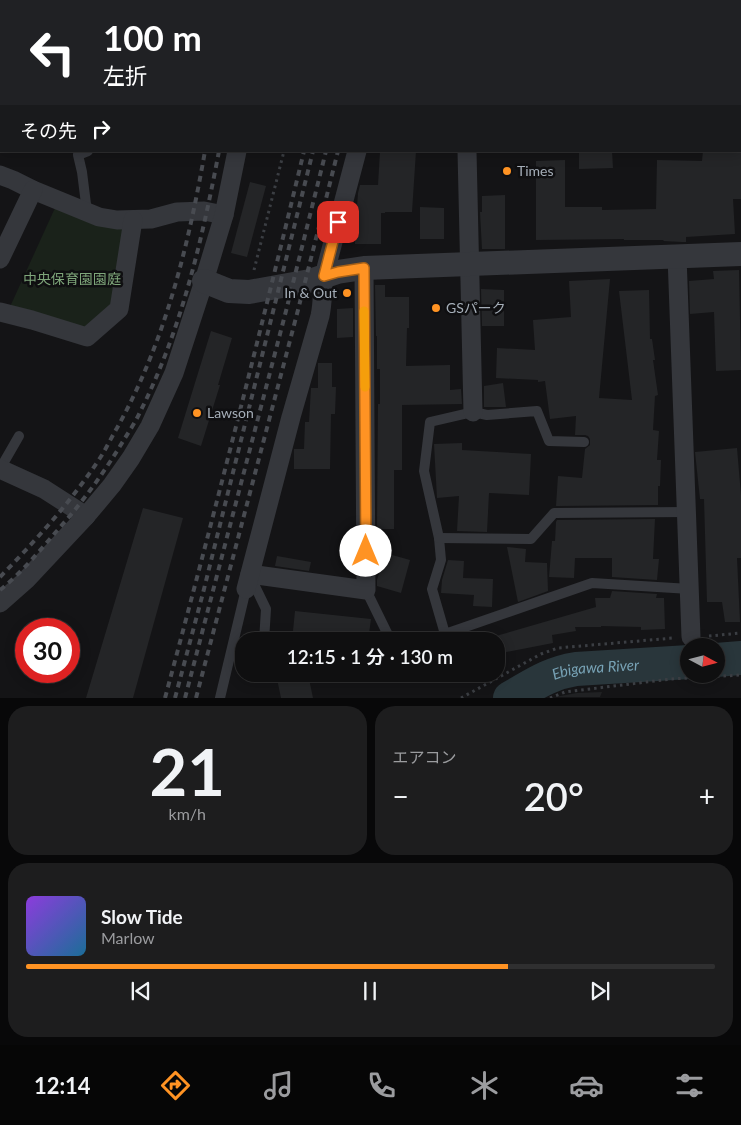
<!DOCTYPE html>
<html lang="ja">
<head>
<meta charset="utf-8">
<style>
	body { margin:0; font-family:Lato,"Noto Sans JP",sans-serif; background:#1d1d1e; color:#f1f3f6; height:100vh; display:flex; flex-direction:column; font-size:19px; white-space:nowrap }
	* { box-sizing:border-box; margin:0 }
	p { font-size:16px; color:#9b9c9f }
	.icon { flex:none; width:28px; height:28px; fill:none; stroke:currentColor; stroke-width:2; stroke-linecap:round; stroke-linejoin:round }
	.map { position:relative; height:698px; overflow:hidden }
	.panel { display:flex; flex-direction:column; gap:8px; padding:8px; background:#080809; flex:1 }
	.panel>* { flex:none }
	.top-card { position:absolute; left:0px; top:0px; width:741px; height:152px; box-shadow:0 2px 12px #0003,0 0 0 1px #2f2f30; background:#202124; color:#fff; overflow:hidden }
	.needle { width:32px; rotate:97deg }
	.tools { position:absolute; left:680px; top:638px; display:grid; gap:10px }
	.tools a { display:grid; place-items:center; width:45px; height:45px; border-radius:50%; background:#0f0f10; box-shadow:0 2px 12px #0003,0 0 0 1px #2f2f30; font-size:25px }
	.speed { position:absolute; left:15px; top:618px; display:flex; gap:10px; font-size:25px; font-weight:700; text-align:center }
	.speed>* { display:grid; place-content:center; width:65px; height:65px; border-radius:50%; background:#0f0f10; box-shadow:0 2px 12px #0003,0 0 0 1px #2f2f30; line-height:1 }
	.speed .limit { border:8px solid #d22; background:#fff; color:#111 }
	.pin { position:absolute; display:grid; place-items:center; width:42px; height:42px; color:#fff; margin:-21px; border-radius:10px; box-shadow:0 2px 8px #0006 }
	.me { position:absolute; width:55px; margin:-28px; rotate:0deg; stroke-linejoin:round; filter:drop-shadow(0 0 4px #0008) }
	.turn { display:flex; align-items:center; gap:18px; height:105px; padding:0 20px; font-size:22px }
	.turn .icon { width:65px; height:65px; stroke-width:2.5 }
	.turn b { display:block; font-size:35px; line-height:42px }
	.then { display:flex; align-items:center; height:48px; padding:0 20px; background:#0003; gap:10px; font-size:19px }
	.big { font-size:38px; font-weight:600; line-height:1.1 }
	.panel .tile { flex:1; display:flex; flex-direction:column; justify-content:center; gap:8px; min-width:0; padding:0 18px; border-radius:20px; background:#1d1d1e }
	.panel .dial { align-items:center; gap:0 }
	.dial b { font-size:65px; line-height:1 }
	.song { display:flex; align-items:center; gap:15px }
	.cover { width:60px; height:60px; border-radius:8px; background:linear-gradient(135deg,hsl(270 70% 55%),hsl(200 70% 35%)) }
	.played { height:5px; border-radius:2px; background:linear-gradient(90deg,#ff9323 70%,#2f2f30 70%) }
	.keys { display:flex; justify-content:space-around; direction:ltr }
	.heat { display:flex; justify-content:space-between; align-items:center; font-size:28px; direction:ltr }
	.panel .tiles { flex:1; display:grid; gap:8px; grid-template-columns:1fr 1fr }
	.tile:last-child { grid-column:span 2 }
	.trip { position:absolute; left:235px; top:632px; width:270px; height:50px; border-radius:20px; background:#0f0f10; box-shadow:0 2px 12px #0003,0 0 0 1px #2f2f30; font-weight:600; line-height:50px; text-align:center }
	.menu { display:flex; height:80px; justify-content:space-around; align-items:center; background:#060606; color:#9b9c9f }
	.menu .icon { width:35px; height:35px }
	.menu .current { color:#ff9323 }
	.menu b { font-size:22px; color:#f1f3f6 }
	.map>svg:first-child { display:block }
	.built { fill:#202123 }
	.green { fill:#1a221a }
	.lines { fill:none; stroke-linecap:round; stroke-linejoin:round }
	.river { stroke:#29363b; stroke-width:34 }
	.building { fill:#242527 }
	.path { stroke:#3b3e43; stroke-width:3; stroke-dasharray:2.5 4; stroke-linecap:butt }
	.service { stroke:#35373c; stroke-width:10 }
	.minor { stroke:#35373c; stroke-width:19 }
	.tertiary { stroke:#35373c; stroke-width:24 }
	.rail { stroke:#484b51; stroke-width:4; stroke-dasharray:6 5; stroke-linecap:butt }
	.route-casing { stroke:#a66017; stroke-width:12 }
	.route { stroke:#ff9323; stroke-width:9 }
	.slow { stroke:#f59e0b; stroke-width:9 }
	.poi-dot { fill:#ff9323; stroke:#0f0f11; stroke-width:2 }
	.labels { text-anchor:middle; stroke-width:5; stroke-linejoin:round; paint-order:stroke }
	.poi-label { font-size:14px; fill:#a5aeb8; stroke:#0f0f11; text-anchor:start }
	.park-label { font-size:14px; fill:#7ea57a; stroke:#0f0f11 }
	.water-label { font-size:15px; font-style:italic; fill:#78a3b6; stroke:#0f0f11 }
</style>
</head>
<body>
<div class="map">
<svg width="741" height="698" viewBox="0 0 741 698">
	<rect width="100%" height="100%" fill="#141416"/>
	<!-- built -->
	<g class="built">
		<path d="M0,0h55v1h-54v53l-1,1z"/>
		<path d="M602,692l-2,5h-45l22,-4z"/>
	</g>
	<!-- green -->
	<path class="green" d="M55,208l72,20 -15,81 -24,23 -79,-23z"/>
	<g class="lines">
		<!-- river -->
		<g class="river">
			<path d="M716,660l25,-2"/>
			<path id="s1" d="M510,698c23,-13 40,-25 66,-29l113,-7"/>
		</g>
	</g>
	<!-- building -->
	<g class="building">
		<path d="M380,151h36l-4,61h-27v1h-4v31h-26v-24h1l2,-27 2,-8h18z"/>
		<path d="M579,151h33l1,17 -34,1z"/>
		<path d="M703,151h38v48h-8l2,35 -49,3v5h-4l-19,-1 1,-1h-40v-1l-88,1v-79l29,-1v47h37v3l54,-1 1,-49 45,1z"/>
		<path d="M250,182l16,4 -19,71 -16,-4z"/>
		<path d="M505,195v54h-23l-2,-37h2v-16z"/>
		<path d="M420,207l24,1v31h-24z"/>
		<path d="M739,270l2,100 -25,1 -2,-59 -24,2 -1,-33 25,-2 -1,-8z"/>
		<path d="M610,279l-11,119 33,2 -13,-109 30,-1 1,49h2l3,21h-2l5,35 -3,1 -2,34 6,1 -2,29h4l-1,26h-2v19l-102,1 2,-30 24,2 3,-29 5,-4v-6l-2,-3 -3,-1h-10l1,-19 -26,3 -5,-38 -7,1v-2l-42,-2 1,-30 38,2 -2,-30 38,-3 -2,-36z"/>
		<path d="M375,285h10v12h24v31h-2l-1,38 44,-1v25l11,-1 1,15 -60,1v65h-8v59h-17l1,-125h2v-35h-3v-33h-1z"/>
		<path d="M481,289l23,1v36h-22z"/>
		<path d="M353,308v29l-16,1v-29z"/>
		<path d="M211,331l21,7 -14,47h2l-19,61 -23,-8z"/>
		<path d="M318,363h14v24h4l-1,27h-4l-1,55h-36v-20h10l1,-27h4l2,-34h7z"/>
		<path d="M503,383l3,24h-22v-21z"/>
		<path d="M462,443v7l69,4 -2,41 -40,-2 -2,39 -30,-1 2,-35 -22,2 -3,-54z"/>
		<path d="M737,448l4,47v63h-4l3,64h-15l-3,-20h-15l-3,-103h-4l-5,-47z"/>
		<path d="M143,508l40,10 -50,180h-47z"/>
		<path d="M655,519l-2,40h6l-2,21 -45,-3v-19h-37l-1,20 -25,-1 3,-36h3l1,-19 1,-2z"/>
		<path d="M507,547l19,2 -1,13 22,1 1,28 -30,11z"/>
		<path d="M385,553l25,7 -9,33 -24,-7v-6z"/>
		<path d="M277,556l34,6 -2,9 -34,-5z"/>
		<path d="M448,560l16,1 -1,17 30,1 -1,28 -19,-1 1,-11 -33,-2 1,-13z"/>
		<path d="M612,591l45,3 -1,4h8l1,31 -24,1v-3l-40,-1v1h-26l1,4 -24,4 1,8 -57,11v-18l100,-29 -1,-9h15z"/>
		<path d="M295,611l76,8 -3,22h-76z"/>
		<path d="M276,674h32l5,24h-32z"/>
	</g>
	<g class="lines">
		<!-- path -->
		<g class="path">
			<path d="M533,0l1,1"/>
			<path d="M254,270l30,-119"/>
			<path d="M709,636l32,-3"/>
			<path d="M461,698l80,-44 17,-6 115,-10"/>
			<path d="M550,698l15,-6 106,-13 70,-4"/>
		</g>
		<!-- service -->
		<g class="service">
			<path d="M617,0v1"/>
			<path d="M87,212l-5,-40 -4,-17 10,-4"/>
			<path d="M584,442l-35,-1 -12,-30 -50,4 -14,-3 -43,10 -6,49 15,67 2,22 -9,29 13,45 147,-51 98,6"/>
			<path d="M0,469l19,-33"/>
			<path d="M439,538l92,1 23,-26 133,-1"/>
			<path d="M250,576l16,33 -2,32"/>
			<path d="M366,590l25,51"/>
			<path d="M220,698l26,-109"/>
		</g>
		<!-- minor -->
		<g class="minor">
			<path d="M96,0l1,1"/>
			<path d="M464,0v1"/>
			<path d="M258,1l1,-1"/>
			<path d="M397,1v-1"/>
			<path d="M0,67l1,-1"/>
			<path d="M467,151l6,261"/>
			<path d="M0,175l13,5 20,10 66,27 18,3 34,-1 26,-7 27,-1 20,4"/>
			<path d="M677,256l14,381"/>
			<path d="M0,259l33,-69"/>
			<path d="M0,312l32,8 55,17 32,-28 14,-89"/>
			<path d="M0,469l44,20 42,27"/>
			<path d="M250,574l116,16 -2,-322"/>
			<path d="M246,589l45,-172 29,-101c3,-13 2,-26 4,-40l33,-125"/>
			<path d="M0,603l26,-23 60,-64 26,-31 19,-27 19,-32 24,-53 30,-92 20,-66 13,-64"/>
		</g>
		<!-- tertiary -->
		<path class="tertiary" d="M204,281l25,10 20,1 61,-11 27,-9 27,-4 377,-14"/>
		<!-- rail -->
		<g class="rail">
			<path d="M222,1v-1"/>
			<path d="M235,1v-1"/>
			<path d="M340,1l1,-1"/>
			<path d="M350,1l1,-1"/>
			<path d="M363,1v-1"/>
			<path d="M376,1v-1"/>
			<path d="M0,577c36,-37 71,-75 100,-119 6,-9 11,-20 17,-30 48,-86 71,-180 88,-277"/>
			<path d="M0,590c20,-16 38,-37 55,-57 27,-30 49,-60 70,-95 5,-8 11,-17 15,-26 41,-81 62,-171 79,-261"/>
			<path d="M165,698c49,-182 95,-364 139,-547"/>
			<path d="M175,698l28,-105 110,-442"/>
			<path d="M185,698l101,-387 40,-160"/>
			<path d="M196,698l102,-388 40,-159"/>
		</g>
	</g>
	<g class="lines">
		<defs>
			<path id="route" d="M338,222l-14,54 14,-4 26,-4 2,283"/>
		</defs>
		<!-- route casing -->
		<use href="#route" class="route-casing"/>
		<!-- route -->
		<use href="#route" class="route"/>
		<!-- slow -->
		<path class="slow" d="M364,311l1,76"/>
	</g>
	<!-- markers -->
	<g class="poi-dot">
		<circle cx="507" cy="171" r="5"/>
		<circle cx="347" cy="293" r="5"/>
		<circle cx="436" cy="308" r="5"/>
		<circle cx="197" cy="413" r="5"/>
	</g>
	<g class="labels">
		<!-- poi labels -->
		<g class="poi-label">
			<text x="517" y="176">Times</text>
			<text x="337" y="298" text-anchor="end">In &amp; Out</text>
			<text x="446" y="313">GSパーク</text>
			<text x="207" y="418">Lawson</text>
		</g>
		<!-- park labels -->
		<g class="park-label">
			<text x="72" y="284">中央保育園園庭</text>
		</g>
		<!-- water labels -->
		<g class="water-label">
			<text dy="5" stroke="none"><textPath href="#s1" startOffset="92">Ebigawa River</textPath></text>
		</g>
	</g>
</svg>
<div class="tools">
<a><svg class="needle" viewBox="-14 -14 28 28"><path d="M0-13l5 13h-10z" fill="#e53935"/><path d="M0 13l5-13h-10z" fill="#9b9c9f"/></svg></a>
</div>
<div class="speed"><div class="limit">30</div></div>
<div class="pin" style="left:338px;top:222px;background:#d93025"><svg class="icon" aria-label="arrive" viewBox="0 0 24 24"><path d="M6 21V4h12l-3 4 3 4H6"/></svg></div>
<svg class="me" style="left:366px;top:551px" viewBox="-20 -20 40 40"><circle r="19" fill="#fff"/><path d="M0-13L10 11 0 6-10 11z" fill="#ff9323"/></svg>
<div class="trip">12:15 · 1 分 · 130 m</div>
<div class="top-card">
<div class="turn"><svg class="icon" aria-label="left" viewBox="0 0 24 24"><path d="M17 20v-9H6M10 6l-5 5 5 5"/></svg><div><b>100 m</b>左折</div></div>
<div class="then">その先<svg class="icon" aria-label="right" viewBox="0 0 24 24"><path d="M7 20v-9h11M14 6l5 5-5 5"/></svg></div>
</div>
</div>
<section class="panel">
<div class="tiles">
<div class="tile dial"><b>21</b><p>km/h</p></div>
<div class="tile"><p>エアコン</p>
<div class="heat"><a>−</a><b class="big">20°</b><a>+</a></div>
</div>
<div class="tile">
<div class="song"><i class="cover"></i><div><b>Slow Tide</b><p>Marlow</p></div></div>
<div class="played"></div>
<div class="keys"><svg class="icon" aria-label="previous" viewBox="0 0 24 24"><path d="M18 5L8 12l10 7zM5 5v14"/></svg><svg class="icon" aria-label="pause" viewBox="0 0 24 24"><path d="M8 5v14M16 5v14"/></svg><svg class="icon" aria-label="next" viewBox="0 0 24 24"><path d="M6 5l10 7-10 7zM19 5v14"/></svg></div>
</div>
</div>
</section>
<nav class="menu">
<b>12:14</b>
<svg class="icon current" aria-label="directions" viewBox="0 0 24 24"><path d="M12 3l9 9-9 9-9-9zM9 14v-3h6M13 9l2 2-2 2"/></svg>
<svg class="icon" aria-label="music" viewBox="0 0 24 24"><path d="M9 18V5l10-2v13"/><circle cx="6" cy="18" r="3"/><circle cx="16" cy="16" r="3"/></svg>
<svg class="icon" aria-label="phone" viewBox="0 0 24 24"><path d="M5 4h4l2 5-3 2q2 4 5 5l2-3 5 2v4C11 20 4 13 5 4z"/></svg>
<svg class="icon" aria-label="climate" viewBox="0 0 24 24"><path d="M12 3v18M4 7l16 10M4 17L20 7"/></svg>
<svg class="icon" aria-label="car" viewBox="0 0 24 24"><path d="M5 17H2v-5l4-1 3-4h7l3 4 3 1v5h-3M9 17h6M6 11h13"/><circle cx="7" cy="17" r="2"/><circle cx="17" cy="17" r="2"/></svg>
<svg class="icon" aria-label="filters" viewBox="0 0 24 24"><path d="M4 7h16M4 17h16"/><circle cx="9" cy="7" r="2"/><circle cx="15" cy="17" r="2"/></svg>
</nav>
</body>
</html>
